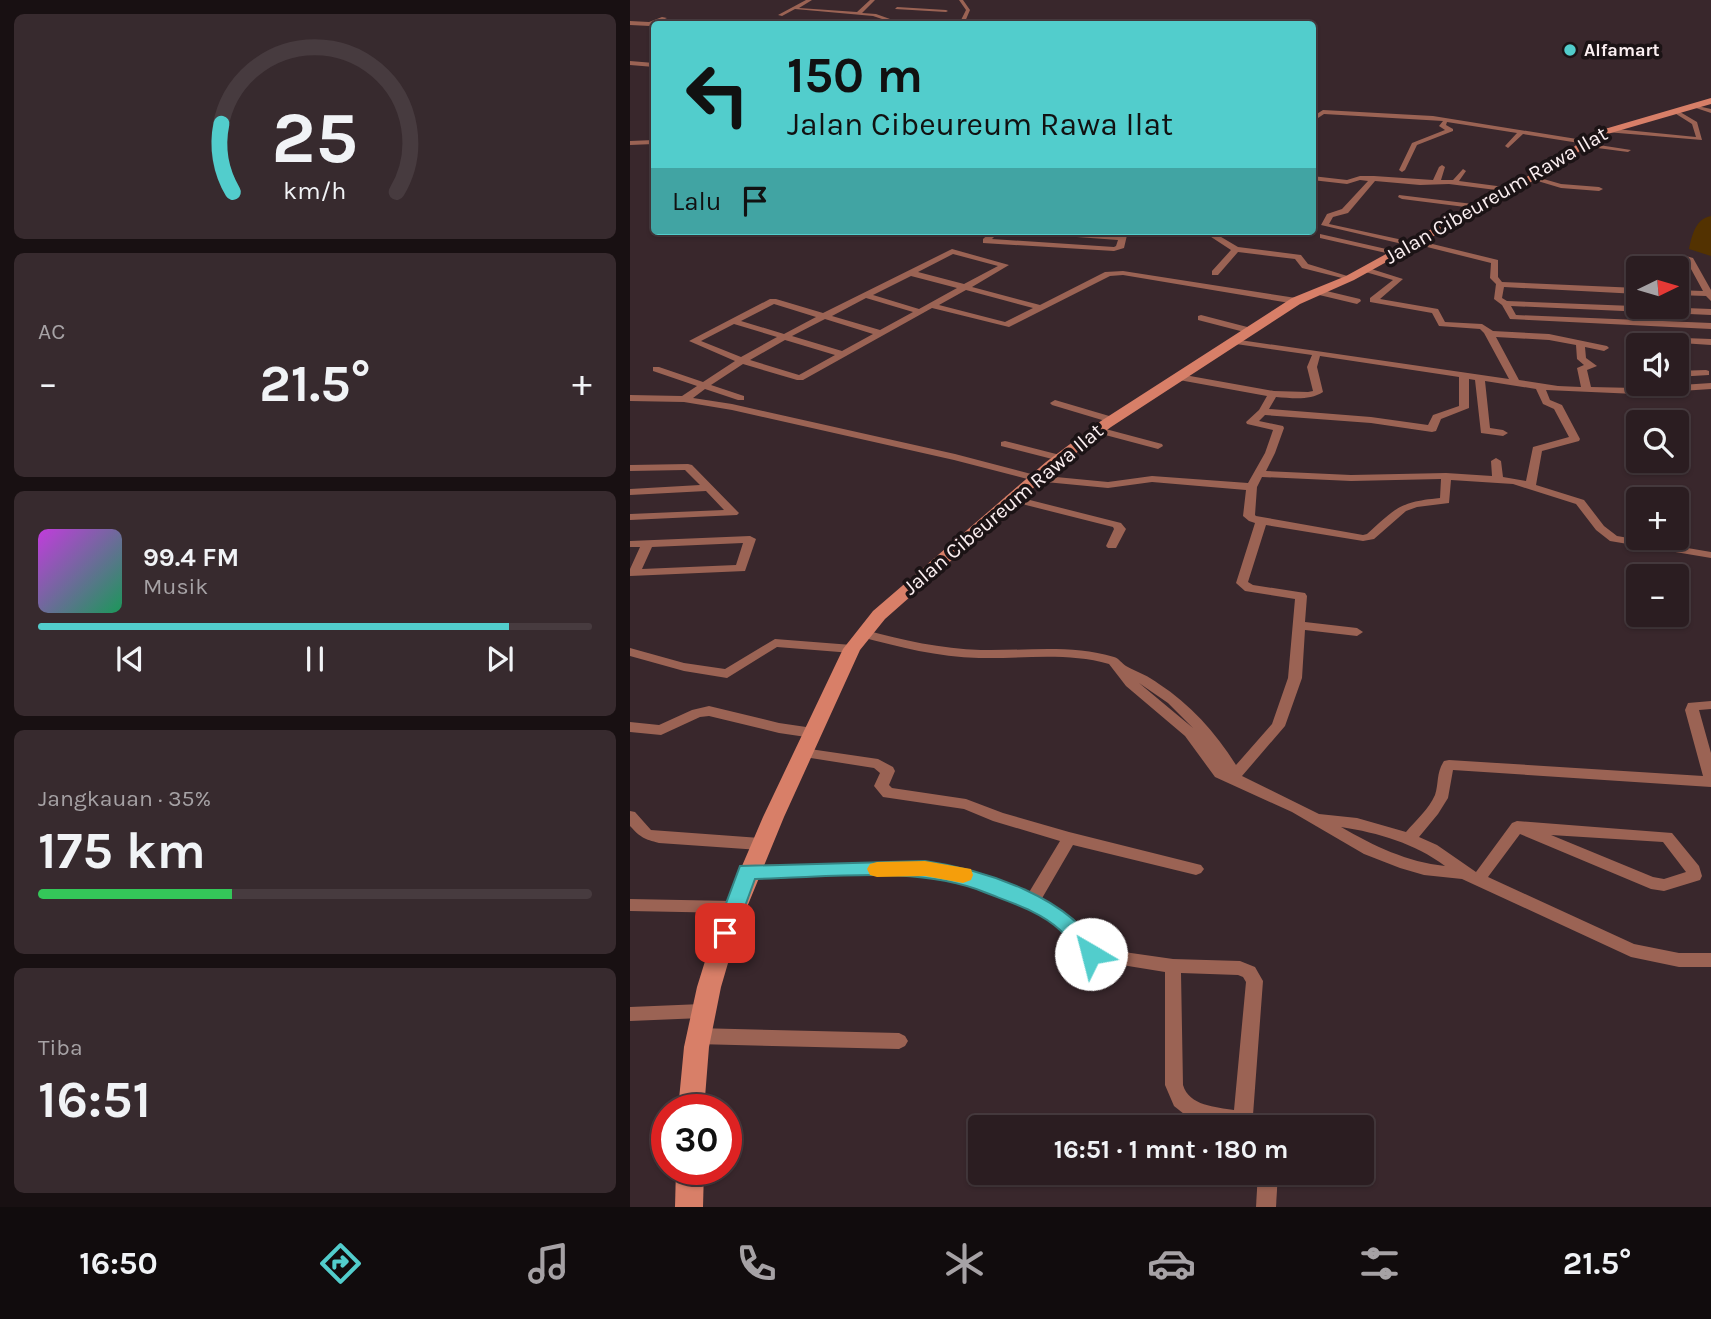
<!DOCTYPE html>
<html lang="id">
<head>
<meta charset="utf-8">
<style>
	body { margin:0; font-family:Karla,sans-serif; background:#372a2e; color:#f1f3f6; height:100vh; display:flex; flex-direction:column; font-size:26px; white-space:nowrap }
	* { box-sizing:border-box; margin:0 }
	p { font-size:23px; color:#a6a2a5 }
	.icon { flex:none; width:38px; height:38px; fill:none; stroke:currentColor; stroke-width:2; stroke-linecap:round; stroke-linejoin:round }
	.map { position:relative; flex:1; overflow:hidden }
	.panel { display:flex; flex-direction:column; gap:14px; padding:14px; background:#181012; width:630px }
	.panel>* { flex:none }
	.hud { position:absolute; left:21px; top:21px; width:665px; height:214px; border-radius:7px; box-shadow:0 2px 5px #0004,0 0 0 2px #473b3f; background:#52cdcc; color:#111; overflow:hidden }
	.needle { width:46px; rotate:85deg }
	.fabs { position:absolute; left:996px; top:256px; display:grid; gap:14px }
	.fabs a { display:grid; place-items:center; width:63px; height:63px; border-radius:7px; background:#2b1d21; box-shadow:0 2px 5px #0004,0 0 0 2px #473b3f; font-size:35px }
	.speed { position:absolute; left:21px; top:1094px; display:flex; gap:14px; font-size:35px; font-weight:700; text-align:center }
	.speed>* { display:grid; place-content:center; width:91px; height:91px; border-radius:50%; background:#2b1d21; box-shadow:0 2px 5px #0004,0 0 0 2px #473b3f; line-height:1 }
	.speed .limit { border:10px solid #d22; background:#fff; color:#111 }
	.pin { position:absolute; display:grid; place-items:center; width:60px; height:60px; color:#fff; margin:-30px; border-radius:14px; box-shadow:0 4px 10px #0006 }
	.me { position:absolute; width:77px; margin:-38px; rotate:323deg; stroke-linejoin:round; filter:drop-shadow(0 0 5px #0008) }
	.turn { display:flex; align-items:center; gap:24px; height:147px; padding:0 21px; font-size:32px }
	.turn .icon { width:91px; height:91px; stroke-width:2.5 }
	.turn b { display:block; font-size:49px; line-height:60px }
	.then { display:flex; align-items:center; height:66px; padding:0 21px; background:#0003; gap:14px; font-size:26px }
	.big { font-size:52px; font-weight:700; line-height:1.1 }
	.panel .widget { flex:1; display:flex; flex-direction:column; justify-content:center; gap:10px; min-width:0; padding:0 24px; border-radius:10px; background:#372a2e }
	.panel .dial { align-items:center; gap:0 }
	.dial svg { height:182px; overflow:visible; fill:none; stroke:#473b3f; stroke-width:7; stroke-linecap:round; text-anchor:middle }
	.dial text { fill:#f1f3f6; stroke:none }
	.song { display:flex; align-items:center; gap:21px }
	.cover { width:84px; height:84px; border-radius:10px; background:linear-gradient(135deg,hsl(290 70% 55%),hsl(150 70% 35%)) }
	.played { height:7px; border-radius:4px; background:linear-gradient(90deg,#52cdcc 85%,#473b3f 85%) }
	.keys { display:flex; justify-content:space-around; direction:ltr }
	.heat { display:flex; justify-content:space-between; align-items:center; font-size:38px; direction:ltr }
	.charge { height:10px; border-radius:5px; background:linear-gradient(90deg,#34c759 35%,#473b3f 0) }
	.trip { position:absolute; left:338px; top:1115px; width:406px; height:70px; border-radius:7px; background:#2b1d21; box-shadow:0 2px 5px #0004,0 0 0 2px #473b3f; font-weight:700; line-height:70px; text-align:center }
	.tabs { display:flex; height:112px; justify-content:space-around; align-items:center; background:#110c0d; color:#a6a2a5 }
	.tabs .icon { width:49px; height:49px }
	.tabs .on { color:#52cdcc }
	.tabs b { font-size:32px; color:#f1f3f6 }
	main { display:flex; flex:1; min-height:0 }
	.map>svg:first-child { display:block }
	.green { fill:#533201 }
	.lines { fill:none; stroke-linecap:round; stroke-linejoin:round }
	.street { fill:#9b6354; fill-rule:evenodd }
	.secondary { fill:#d87f68; fill-rule:evenodd }
	.route { fill:#52cdcc; stroke:#358585; stroke-width:2 }
	.slow { fill:#f59e0b }
	.poi-dot { fill:#52cdcc; stroke:#1b1315; stroke-width:2.5 }
	.labels { text-anchor:middle; stroke-width:7; stroke-linejoin:round; paint-order:stroke }
	.far-poi-label { font-size:18px; font-weight:bold; fill:#fbeff1; stroke:#1b1315; text-anchor:start }
	.street-label { font-size:21px; fill:#fbeff1; stroke:#1b1315 }
</style>
</head>
<body>
<main>
<section class="panel">
<div class="widget dial"><svg viewBox="0 0 100 80">
<path d="M14 69A42 42 0 1 1 86 69"/>
<path d="M14 69A42 42 0 0 1 9 39" stroke="#52cdcc"/>
<text x="50" y="56" font-size="32" font-weight="700">25</text>
<text x="50" y="72" font-size="11">km/h</text>
</svg></div>
<div class="widget"><p>AC</p>
<div class="heat"><a>−</a><b class="big">21.5°</b><a>+</a></div>
</div>
<div class="widget">
<div class="song"><i class="cover"></i><div><b>99.4 FM</b><p>Musik</p></div></div>
<div class="played"></div>
<div class="keys"><svg class="icon" aria-label="previous" viewBox="0 0 24 24"><path d="M18 5L8 12l10 7zM5 5v14"/></svg><svg class="icon" aria-label="pause" viewBox="0 0 24 24"><path d="M8 5v14M16 5v14"/></svg><svg class="icon" aria-label="next" viewBox="0 0 24 24"><path d="M6 5l10 7-10 7zM19 5v14"/></svg></div>
</div>
<div class="widget"><p>Jangkauan · 35%</p><b class="big">175 km</b><div class="charge"></div></div>
<div class="widget"><p>Tiba</p><b class="big">16:51</b></div>
</section>
<div class="map">
<svg width="1081" height="1207" viewBox="0 0 1081 1207">
	<rect width="100%" height="100%" fill="#39272c"/>
	<!-- green -->
	<path class="green" d="M1081,216v40l-22,-7c3,-13 6,-30 22,-33z"/>
	<g class="lines">
		<!-- street -->
		<g class="street">
			<path d="M176,0h6l-13,8 58,4 13,-12h5l-13,13 14,1 28,10h-7l-24,-8 -78,-7 -13,7 -4,-1z"/>
			<path d="M329,0h4l7,10 -6,14h-5l7,-14z"/>
			<path d="M267,7l49,3 2,1 -2,1 -51,-3z"/>
			<path d="M32,17l5,1 -17,8 -20,-1v-4l19,1z"/>
			<path d="M0,61l24,2v4l-24,-2z"/>
			<path d="M1063,105l18,4v4l-18,-6z"/>
			<path d="M1045,109l22,13 5,18 -96,-8 -3,-2 3,-2 90,9 -4,-13 -19,-12z"/>
			<path d="M693,110l110,6 150,24 3,3 45,7 -3,2 -46,-6 -3,-3 -56,-9 -15,14 -3,-2 12,-13 -70,-11 -1,3 7,4v2l-36,14 -12,25 -3,2 -3,-2 13,-27 33,-13 -6,-4 4,-5 -119,-7 -12,8v-5z"/>
			<path d="M24,140v4l-24,1v-4z"/>
			<path d="M812,165l3,2 -4,13h12l10,-11 3,2 -7,10 53,7 4,2 -4,2 -63,-8 -29,1 -45,-4 -27,32 -15,4 -4,7 83,18 4,-2 82,20v17l4,5 136,6v6l-134,-7 -2,11 5,3 204,8v6l-200,-9 5,9 195,8v6l-201,-10 -8,-14 -8,-6 2,-15 -6,-6 1,-15 -76,-19 -4,2 -90,-21 6,-11 15,-5 26,-28 -8,-1 -13,4 -35,-4v-4l35,4 13,-4h14l59,4 6,-13z"/>
			<path d="M903,176l28,8 38,3 4,2 -4,2 -38,-3 -30,-9v-2z"/>
			<path d="M769,195l82,10 4,2 -4,2 -79,-10 -4,-2z"/>
			<path d="M362,231h8l-8,8 122,8 2,-1 2,-6 -96,-7 -4,-2h37l64,4 1,-4h8l-4,17 -10,3 -131,-8v-4z"/>
			<path d="M572,231h9l27,16 63,8 7,9 46,14 -4,2 -48,-12 -7,-9 -57,-7 -20,23h-6v-4l19,-21z"/>
			<path d="M690,234l75,17 4,2 -4,2 -75,-17z"/>
			<path d="M322,249l57,16 -37,22 68,18 65,-33 18,-1 173,27 4,3 -4,3 -173,-29 -13,1 -101,51 -77,-19 -129,72h-6l-54,-16 -32,21 33,11v4h-6l-33,-11 -12,9 39,6 223,50 80,21 73,7 44,-6 96,7 17,-30 8,-23 -26,-6 -1,-2 13,-12 8,-14 -88,-16 -5,-3 5,-3 95,17 34,1 5,-1 -6,-24 5,-12 -76,-11 -5,-3 2,-2 276,40 -25,-46 -4,-4 -41,-3 -7,-13 -62,-11v-4l23,-18 -31,-9v-4h3l38,12 -23,20 58,10 7,13 37,2 11,7 56,3 58,12 2,2 -5,3 -19,-4 1,11 11,8 -10,4 4,17 45,1 75,-5v6l-75,5 -90,-4 4,10 12,5 18,34 -1,2 -37,10 -6,34 48,15 20,26 13,10 94,16v6l-101,-17 -14,-11 -20,-26 -63,-20 -62,-4 -2,23 -32,4 -11,4 -32,28 -11,2 -97,-16 -18,57 5,3 52,8 2,3 -2,26 52,6 6,4 -6,4 -52,-6 -3,48 -17,48 -43,50 77,38 38,4 49,14c10,-12 23,-23 29,-37 4,-12 1,-22 9,-34l5,-1 254,16 -18,-66 3,-7 23,-2v8l-12,1 12,43v34l-258,-17 -5,28 -10,16 -19,23 18,8 39,27 36,-49 5,-2 155,12 27,33 3,10 -2,4 -36,11 -13,-2 -131,-55 -32,43 146,67 45,9h32v14h-32l-48,-10 -169,-78 -38,-4 -24,-7 -36,-14 -72,-42 -77,-35 -30,-41 -59,-50 -17,-22c-43,-12 -86,-5 -130,-6 -41,-1 -80,-11 -118,-21l-2,-3 6,-4c38,10 76,19 116,20 45,1 89,-6 133,7 6,2 7,6 12,9 11,6 23,10 33,18 31,20 57,49 77,81l36,-41 16,-46 7,-79 -50,-8 -9,-8 19,-60 -6,-2 -6,-5 3,-26 -94,-8 -44,6 -73,-7 -81,-21 -222,-50 -48,-8 -54,-1v-6l52,1 15,-10 -44,-15v-4h6l44,15 32,-21 -46,-20 81,-42h6l47,14zM323,254l45,12 -34,18 -46,-12zM281,276l46,12 -38,21 -46,-14zM336,290l67,18 -28,14 -66,-17zM236,298l47,14 -33,18 -48,-14zM144,304l42,13 -32,17 -43,-13zM195,319l48,15 -31,17 -50,-15zM104,324l43,13 -36,20 -40,-16zM866,337l53,3 27,5 1,14 7,6 -7,3 4,19 -23,-1 -39,-6zM155,340l50,15 -36,20 -49,-15zM690,356l139,21v29l-26,9 -5,10 -57,-8 -102,-8 7,-12c16,1 33,4 47,-5l-6,-25zM839,379l6,1 6,53 22,3 5,-3 -5,-3 -13,-2 -5,-47 51,8 7,15 11,5 15,28 -36,10 -7,34 -23,-4 -2,-16 -5,-3 -5,3 1,15 -46,-3 -95,2 -85,-4 9,-18 9,-25 -1,-2 -24,-5 6,-6 106,8 61,9 4,-1 5,-12 28,-11zM632,477l89,4 90,-2 -1,19c-41,4 -44,10 -73,36l-4,1 -107,-19 -1,-1 2,-28zM509,683l29,20 25,25zM711,827c38,6 73,16 104,39 -38,-4 -71,-20 -104,-39zM921,835l112,7 23,30 -22,7 -11,-2z"/>
			<path d="M1056,256l7,2 18,32v11l-5,-5 -30,-1v-5l27,1 -18,-33z"/>
			<path d="M688,289l42,10 1,2 -4,3 -42,-10v-4z"/>
			<path d="M571,315l54,14 1,2 -4,3 -54,-14v-4z"/>
			<path d="M1054,338l27,1v6l-30,-2v-4z"/>
			<path d="M1008,359v6l-9,1 -5,-3 2,-2z"/>
			<path d="M1076,370l3,1v4l-33,2v-6z"/>
			<path d="M425,400l61,18 1,2 -5,3 -60,-18 -2,-2z"/>
			<path d="M468,427l64,17 1,2 -5,3 -64,-17 -1,-2z"/>
			<path d="M375,441l59,15 1,2 -5,3 -59,-15v-4z"/>
			<path d="M58,464l4,1 45,46 2,2 -2,2 -107,5v-6l94,-4 -18,-19 -76,4v-6l70,-4 -15,-15 -55,1v-6z"/>
			<path d="M380,495l111,28 5,6 -10,19h-8l-2,-2 8,-17 -1,-2 -107,-27 -1,-2 1,-2z"/>
			<path d="M120,536l6,3 -11,32 -115,5v-7l10,-22h-10v-6zM113,543l-7,22 -94,4 10,-22z"/>
			<path d="M145,639l77,6 6,4 -6,4 -75,-6 -50,31 -43,-7 -54,-15v-8l54,15 41,6z"/>
			<path d="M79,706l70,17 34,5 5,2 2,3 -2,3 -5,2 -34,-5 -70,-17 -9,1 -39,18 -31,-3v-10l29,3 33,-15z"/>
			<path d="M173,748l75,11 15,8 2,4 -6,14 3,3 74,11 37,14 66,19 132,33 3,4 -3,4 -5,2 -123,-30 -32,55 33,19 22,29 77,11 67,2 15,6 8,14 -10,134 18,6 2,6h-40l-33,-8 -16,-5 -10,-8 -9,-21v-113l-80,-13 -23,-30 -36,-23 -69,-26 -32,-5 -177,2 -5,-2 -3,-4 3,-4 5,-2 177,-2 34,5 69,26 32,-53 -67,-20 -29,-12 -81,-12 -9,-11 6,-13 -6,-5 -76,-12 -2,-3 2,-3zM551,973l57,2 5,2 3,5 -12,128c-18,-3 -45,-4 -51,-25z"/>
			<path d="M0,811l5,1 16,18 109,8 5,2 3,4 -3,4 -5,2 -101,-7c-15,-4 -18,-5 -29,-17z"/>
			<path d="M0,899l103,2 6,2 2,4 -2,4 -6,2 -103,-2z"/>
			<path d="M72,1004l6,2 3,5 -3,5 -6,2 -72,3v-14z"/>
			<path d="M66,1028l203,5 6,3 3,5 -3,5 -6,3 -203,-5 -6,-3 -3,-5 3,-5z"/>
			<path d="M628,1172h20l-2,35h-20z"/>
		</g>
		<!-- secondary -->
		<g class="secondary">
			<path d="M1081,98v6l-114,33 -32,26 -211,117 -54,24 -189,123 -55,41 -171,151 -25,31 -76,167 -46,112 -17,58 -12,60 -5,63h-26l6,-63 13,-60 18,-58 48,-112 80,-168 30,-38 173,-149 55,-41 191,-123 54,-22 213,-117 32,-26z"/>
			<path d="M46,1169h28l-1,38h-28z"/>
		</g>
	</g>
	<!-- route -->
	<path class="route" d="M295,861c60,9 147,36 176,93l-3,6c-20,7 -25,-18 -38,-30 -20,-19 -51,-28 -76,-38 -68,-27 -156,-14 -229,-13l-22,60 -8,3 -7,-3 -3,-6 25,-67z"/>
	<!-- slow -->
	<path class="slow" d="M295,861l46,8 2,6 -2,5 -8,3 -38,-7 -48,1 -7,-2 -3,-6 3,-5 7,-2z"/>
	<!-- markers -->
	<circle class="poi-dot" cx="940" cy="50" r="7"/>
	<g class="labels">
		<!-- far-poi labels -->
		<g class="far-poi-label">
			<text x="954" y="56">Alfamart</text>
		</g>
		<!-- street labels -->
		<g class="street-label">
			<text transform="translate(866 195) rotate(-30)" y="7">Jalan Cibeureum Rawa Ilat</text>
			<text transform="translate(373 509) rotate(-40)" y="7">Jalan Cibeureum Rawa Ilat</text>
		</g>
	</g>
</svg>
<div class="fabs">
<a><svg class="needle" viewBox="-14 -14 28 28"><path d="M0-13l5 13h-10z" fill="#e53935"/><path d="M0 13l5-13h-10z" fill="#a6a2a5"/></svg></a>
<a><svg class="icon" aria-label="sound" viewBox="0 0 24 24"><path d="M4 9h4l5-4v14l-5-4H4zM17 9q2 3 0 6"/></svg></a>
<a><svg class="icon" aria-label="search" viewBox="0 0 24 24"><circle cx="10" cy="10" r="6"/><path d="M15 15l6 6"/></svg></a>
<a>+</a>
<a>−</a>
</div>
<div class="speed"><div class="limit">30</div></div>
<div class="pin" style="left:95px;top:933px;background:#d93025"><svg class="icon" aria-label="arrive" viewBox="0 0 24 24"><path d="M6 21V4h12l-3 4 3 4H6"/></svg></div>
<svg class="me" style="left:461px;top:954px" viewBox="-20 -20 40 40"><circle r="19" fill="#fff"/><path d="M0-13L10 11 0 6-10 11z" fill="#52cdcc"/></svg>
<div class="trip">16:51 · 1 mnt · 180 m</div>
<div class="hud">
<div class="turn"><svg class="icon" aria-label="left" viewBox="0 0 24 24"><path d="M17 20v-9H6M10 6l-5 5 5 5"/></svg><div><b>150 m</b>Jalan Cibeureum Rawa Ilat</div></div>
<div class="then">Lalu<svg class="icon" aria-label="arrive" viewBox="0 0 24 24"><path d="M6 21V4h12l-3 4 3 4H6"/></svg></div>
</div>
</div>
</main>
<nav class="tabs">
<b>16:50</b>
<svg class="icon on" aria-label="directions" viewBox="0 0 24 24"><path d="M12 3l9 9-9 9-9-9zM9 14v-3h6M13 9l2 2-2 2"/></svg>
<svg class="icon" aria-label="music" viewBox="0 0 24 24"><path d="M9 18V5l10-2v13"/><circle cx="6" cy="18" r="3"/><circle cx="16" cy="16" r="3"/></svg>
<svg class="icon" aria-label="phone" viewBox="0 0 24 24"><path d="M5 4h4l2 5-3 2q2 4 5 5l2-3 5 2v4C11 20 4 13 5 4z"/></svg>
<svg class="icon" aria-label="climate" viewBox="0 0 24 24"><path d="M12 3v18M4 7l16 10M4 17L20 7"/></svg>
<svg class="icon" aria-label="car" viewBox="0 0 24 24"><path d="M5 17H2v-5l4-1 3-4h7l3 4 3 1v5h-3M9 17h6M6 11h13"/><circle cx="7" cy="17" r="2"/><circle cx="17" cy="17" r="2"/></svg>
<svg class="icon" aria-label="filters" viewBox="0 0 24 24"><path d="M4 7h16M4 17h16"/><circle cx="9" cy="7" r="2"/><circle cx="15" cy="17" r="2"/></svg>
<b>21.5°</b>
</nav>
</body>
</html>
